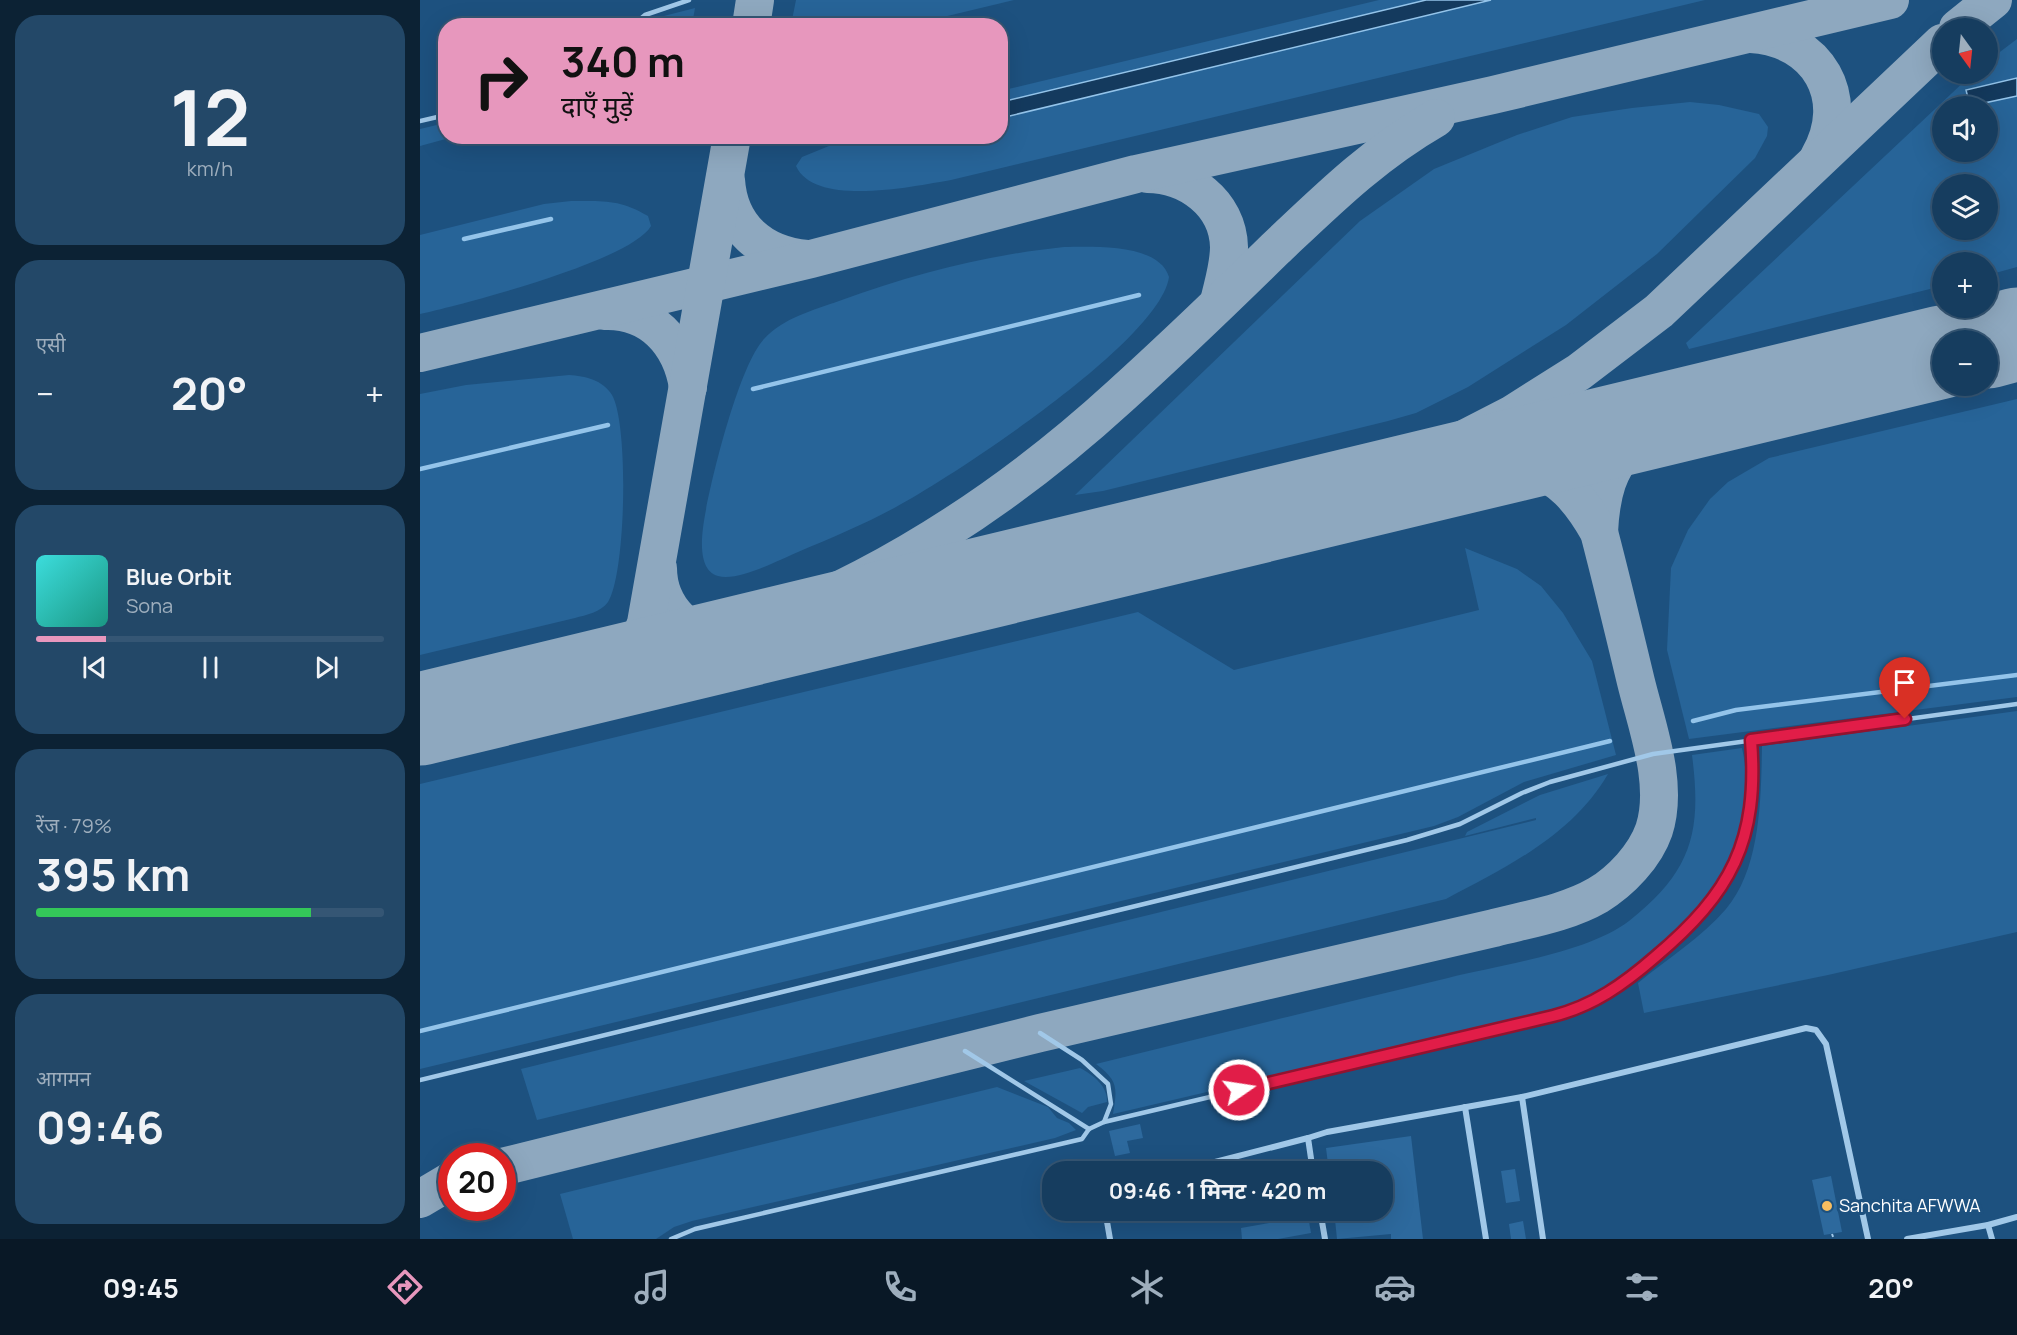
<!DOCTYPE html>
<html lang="hi">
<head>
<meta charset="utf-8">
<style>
	body { margin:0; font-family:Manrope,"Noto Sans Devanagari",sans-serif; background:#234868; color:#f1f3f6; height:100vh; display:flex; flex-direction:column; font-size:22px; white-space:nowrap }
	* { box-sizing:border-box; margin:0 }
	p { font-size:20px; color:#9eaebd }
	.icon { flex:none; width:33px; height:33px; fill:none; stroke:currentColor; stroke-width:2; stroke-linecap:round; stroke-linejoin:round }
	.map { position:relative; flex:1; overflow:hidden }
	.side { display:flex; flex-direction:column; gap:15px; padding:15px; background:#0c2234; width:420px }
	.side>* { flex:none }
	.top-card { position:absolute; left:18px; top:18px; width:570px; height:126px; border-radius:24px; box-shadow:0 6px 24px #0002,0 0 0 2px #355674; background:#e797bd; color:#111; overflow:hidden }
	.needle { width:39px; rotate:165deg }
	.fabs { position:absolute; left:1512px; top:18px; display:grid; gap:12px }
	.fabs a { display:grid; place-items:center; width:66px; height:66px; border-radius:50%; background:#163d5f; box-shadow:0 6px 24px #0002,0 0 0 2px #355674; font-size:30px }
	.speed { position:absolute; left:18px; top:1143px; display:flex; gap:12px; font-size:30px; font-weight:700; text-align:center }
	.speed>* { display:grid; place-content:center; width:78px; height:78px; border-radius:50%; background:#163d5f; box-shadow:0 6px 24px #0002,0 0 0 2px #355674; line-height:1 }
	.speed .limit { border:9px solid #d22; background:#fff; color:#111 }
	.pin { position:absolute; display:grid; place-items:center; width:51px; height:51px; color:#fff; margin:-62px -26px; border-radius:50% 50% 50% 0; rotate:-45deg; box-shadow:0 0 6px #0007 }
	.pin .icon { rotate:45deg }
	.me { position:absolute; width:66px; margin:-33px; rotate:77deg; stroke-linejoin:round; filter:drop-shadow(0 0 4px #0008) }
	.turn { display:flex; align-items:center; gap:21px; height:126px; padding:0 24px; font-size:27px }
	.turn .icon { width:78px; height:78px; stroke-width:2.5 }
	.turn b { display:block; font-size:42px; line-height:51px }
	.big { font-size:45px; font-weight:700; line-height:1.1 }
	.side .card { flex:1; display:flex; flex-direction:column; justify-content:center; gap:9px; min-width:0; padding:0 21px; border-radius:24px; background:#234868 }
	.side .dial { align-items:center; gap:0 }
	.dial b { font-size:78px; line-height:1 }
	.song { display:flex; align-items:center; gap:18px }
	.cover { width:72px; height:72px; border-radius:9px; background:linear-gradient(135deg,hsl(180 70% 55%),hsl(170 70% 35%)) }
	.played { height:6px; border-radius:3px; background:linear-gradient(90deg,#e797bd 20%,#355674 20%) }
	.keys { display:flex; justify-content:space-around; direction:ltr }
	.heat { display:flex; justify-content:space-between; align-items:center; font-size:33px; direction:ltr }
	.charge { height:9px; border-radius:4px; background:linear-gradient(90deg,#34c759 79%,#355674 0) }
	.trip { position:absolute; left:622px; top:1161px; width:351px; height:60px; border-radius:24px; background:#163d5f; box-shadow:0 6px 24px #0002,0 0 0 2px #355674; font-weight:700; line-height:60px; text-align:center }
	.dock { display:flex; height:96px; justify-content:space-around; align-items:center; background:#091826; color:#9eaebd }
	.dock .icon { width:42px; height:42px }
	.dock .current { color:#e797bd }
	.dock b { font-size:27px; color:#f1f3f6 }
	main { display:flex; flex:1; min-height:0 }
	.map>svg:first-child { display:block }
	.green { fill:#276498; fill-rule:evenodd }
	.water { fill:#143a5e; stroke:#94c4ea; stroke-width:1.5 }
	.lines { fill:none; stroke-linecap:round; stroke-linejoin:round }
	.stream { stroke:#94c4ea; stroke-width:4.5 }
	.taxiway { stroke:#8ea8bf; stroke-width:38 }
	.runway { stroke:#8ea8bf; stroke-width:93 }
	.building { fill:#2d699d }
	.path { stroke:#a1c8e8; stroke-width:2; stroke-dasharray:3 4.5; stroke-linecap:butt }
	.lane { stroke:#a1c8e8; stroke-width:4.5 }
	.street { stroke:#a1c8e8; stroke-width:6 }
	.route-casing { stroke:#92132f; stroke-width:15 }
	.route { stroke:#e11d48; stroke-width:10 }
	.poi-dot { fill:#f8be60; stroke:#1d517f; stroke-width:2 }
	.labels { text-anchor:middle; stroke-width:6; stroke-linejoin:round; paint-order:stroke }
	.poi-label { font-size:18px; fill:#fff; stroke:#1d517f; text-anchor:start }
</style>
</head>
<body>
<main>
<section class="side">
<div class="card dial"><b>12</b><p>km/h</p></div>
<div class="card"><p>एसी</p>
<div class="heat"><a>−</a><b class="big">20°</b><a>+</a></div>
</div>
<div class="card">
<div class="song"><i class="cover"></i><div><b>Blue Orbit</b><p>Sona</p></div></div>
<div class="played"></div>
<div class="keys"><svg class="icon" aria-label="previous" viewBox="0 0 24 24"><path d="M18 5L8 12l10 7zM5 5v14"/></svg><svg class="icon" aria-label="pause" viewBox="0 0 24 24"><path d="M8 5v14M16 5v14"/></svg><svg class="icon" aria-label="next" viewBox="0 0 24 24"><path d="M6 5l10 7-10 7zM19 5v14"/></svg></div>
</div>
<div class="card"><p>रेंज · 79%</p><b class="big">395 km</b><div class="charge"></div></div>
<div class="card"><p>आगमन</p><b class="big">09:46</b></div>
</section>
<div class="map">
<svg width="1597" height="1239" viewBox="0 0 1597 1239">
	<rect width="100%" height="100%" fill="#1d517f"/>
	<!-- green -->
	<g class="green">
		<path d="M376,0h218l-104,25h-119z"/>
		<path d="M959,0h47l-425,102 -1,-11z"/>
		<path d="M1071,0h214l-754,180c-36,6 -136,28 -155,-14l6,-9 49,-20h43l2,7 30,-7 74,-1 1,-18z"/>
		<path d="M275,8l-3,17h-44l12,-8z"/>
		<path d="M1597,39v39l-51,12 4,16h-28v46h46v-46h-17l46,-10v171l-29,8v-13h-46v24l-253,63 -3,-6 282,-265 5,-4h15v-13zM1522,184h46v46h-46z"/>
		<path d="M1270,102l29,3 40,9 9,13 -1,9 -12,22 -98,96 -91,71 -98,62 -52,26 -28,8 -285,70 -28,4 285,-274 74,-52 83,-34 55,-18 60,-9z"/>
		<path d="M25,123l1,13 7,1 -33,9v-17z"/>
		<path d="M151,201c31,0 49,-2 77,15l3,10c-20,35 -187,78 -231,88v-79l124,-31z"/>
		<path d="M644,247c29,0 95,-4 105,30 -9,64 -214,198 -273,230 -31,17 -65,31 -98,45 -19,8 -60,30 -80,24 -22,-6 -16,-44 -13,-61 7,-39 34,-149 59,-176 19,-21 50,-29 75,-38 78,-28 142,-45 225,-54z"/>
		<path d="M149,375c16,1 34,5 43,20 17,29 14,179 -4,207 -7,10 -22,13 -33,16l-155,37v-261l46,-9z"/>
		<path d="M1597,399v298l-328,42 -22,-89 4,-82 17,-38 22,-31 18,-17 41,-24z"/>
		<path d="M1045,548l52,21 24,17 22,27 29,48 24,94 -92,27 -66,35 -24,9 -1014,243v-285l718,-172 96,58 245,-60z"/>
		<path d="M1597,711v221l-189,43 -184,38 -6,-30c29,-24 64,-46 88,-74 35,-41 35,-112 36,-163z"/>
		<path d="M1322,748c12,51 -5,116 -39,155 -18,21 -39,39 -61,56 -27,22 -50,41 -85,51l-444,104c4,-25 6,-33 -17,-50 118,-29 235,-58 352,-86 52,-13 139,-25 181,-57 63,-50 73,-89 63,-166z"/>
		<path d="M1188,774c-36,62 -102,93 -162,125l-909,221 -16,-51 1015,-249v-2l-71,18 2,-4 73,-37z"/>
		<path d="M660,1068c13,7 28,18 27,34l-19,5 -6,6 -58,-32z"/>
		<path d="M577,1087l51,20 9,11 12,5 7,7 -21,8 -363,83 -18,6 -18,12h-83l-13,-45z"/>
	</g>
	<!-- water -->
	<g class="water">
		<path d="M1006,0h65l-490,118v-16z"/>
		<path d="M1597,78v18l-47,10 -4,-16z"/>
	</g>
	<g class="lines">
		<!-- stream -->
		<g class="stream">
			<path d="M44,239l87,-20"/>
			<path d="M333,389l386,-94"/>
			<path d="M0,469l188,-44"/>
			<path d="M1273,721l43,-11 281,-35"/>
			<path d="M0,1031l1190,-290"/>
		</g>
		<!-- taxiway -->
		<g class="taxiway">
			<path d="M331,26l4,-26"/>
			<path d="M1538,28l35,-28"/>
			<path d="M1331,34c67,4 102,64 68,123"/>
			<path d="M727,174c41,0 81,29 82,73 0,19 -6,37 -10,55"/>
			<path d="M306,180c3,47 35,75 81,79"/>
			<path d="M184,311c47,-2 77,32 84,76"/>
			<path d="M0,353l391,-94 325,-85 357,-79 397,-95"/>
			<path d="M852,515l94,-32 75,-32 70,-36 68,-43 80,-61 283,-268"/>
			<path d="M1179,532c4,-81 34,-96 105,-122"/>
			<path d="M238,568c0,40 32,72 72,73"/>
			<path d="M210,668c44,-14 88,-27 132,-44 133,-52 253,-132 358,-228 53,-48 104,-97 155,-147 53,-50 97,-94 161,-131"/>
			<path d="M177,676c23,-12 41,-27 49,-53l86,-487"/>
			<path d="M82,1167l538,-134 454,-105c35,-9 73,-15 104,-33 23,-14 47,-39 56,-65 15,-46 -7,-103 -18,-148 -12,-50 -24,-100 -37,-150 -41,-72 -76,-74 -152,-60"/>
			<path d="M0,1199l32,-19"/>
		</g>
		<!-- runway -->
		<g class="runway">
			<path d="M1568,342l29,-8"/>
			<path d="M0,719l1522,-367"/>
		</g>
	</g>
	<!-- building -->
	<g class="building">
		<path d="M720,1124l3,14 -16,3 3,12 -15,3 -6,-25z"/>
		<path d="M991,1136l12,103h-32v-5l-54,5 -3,-29h49v-38h-54l-3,-24z"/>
		<path d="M1095,1169l5,32 -14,2 -5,-32z"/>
		<path d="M1411,1176l11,56 -18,3 -12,-55z"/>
		<path d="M888,1216l3,17 -33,6h-36l-1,-11z"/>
		<path d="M1103,1221l3,18h-15l-2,-15z"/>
	</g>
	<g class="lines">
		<!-- path -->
		<path class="path" d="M1412,1234l2,5"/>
		<!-- lane -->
		<g class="lane">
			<path d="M212,26l13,-11 44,-15"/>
			<path d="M0,121l26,-6"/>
			<path d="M620,1033l42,27 26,24 3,20 -7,18"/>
			<path d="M545,1051l124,78"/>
			<path d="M0,1080l987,-240 53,-16 62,-31 28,-11 103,-28 364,-50"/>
			<path d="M251,1239l24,-10 387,-90 7,-10 15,-7 449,-106c40,-11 70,-32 102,-58 76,-66 104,-116 96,-218"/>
		</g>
		<!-- street -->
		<g class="street">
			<path d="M1102,1097l284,-69 10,2 10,14 42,195"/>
			<path d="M1045,1107l21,132"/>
			<path d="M756,1172l132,-34"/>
			<path d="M893,1172l-5,-34 19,-6 195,-35 21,142"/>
			<path d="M685,1210l5,29"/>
			<path d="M900,1210l5,29"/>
			<path d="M1568,1225l4,14"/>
			<path d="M1487,1239l81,-14 29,-8"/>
		</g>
	</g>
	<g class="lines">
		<defs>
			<path id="route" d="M819,1090l314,-74c40,-10 71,-32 102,-59 76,-64 104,-116 96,-217l154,-21"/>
		</defs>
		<!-- route casing -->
		<use href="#route" class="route-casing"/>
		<!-- route -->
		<use href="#route" class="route"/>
	</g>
	<!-- markers -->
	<circle class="poi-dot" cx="1407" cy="1206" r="6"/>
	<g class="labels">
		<!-- poi labels -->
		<g class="poi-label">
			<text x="1419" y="1212">Sanchita AFWWA</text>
		</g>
	</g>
</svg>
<div class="fabs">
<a><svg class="needle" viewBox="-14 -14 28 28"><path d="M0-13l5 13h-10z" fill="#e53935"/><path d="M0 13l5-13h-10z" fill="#9eaebd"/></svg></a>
<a><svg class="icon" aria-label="sound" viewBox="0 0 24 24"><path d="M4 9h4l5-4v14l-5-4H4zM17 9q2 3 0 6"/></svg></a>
<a><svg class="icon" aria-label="layers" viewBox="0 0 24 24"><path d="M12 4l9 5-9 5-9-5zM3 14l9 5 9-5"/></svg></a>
<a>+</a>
<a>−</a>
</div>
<div class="speed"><div class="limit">20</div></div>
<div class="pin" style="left:1485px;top:719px;background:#d93025"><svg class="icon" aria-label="arrive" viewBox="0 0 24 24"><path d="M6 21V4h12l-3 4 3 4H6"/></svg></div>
<svg class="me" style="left:819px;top:1090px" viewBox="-20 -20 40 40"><circle r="17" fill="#e11d48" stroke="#fff" stroke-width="3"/><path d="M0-11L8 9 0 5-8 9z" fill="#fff"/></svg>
<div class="trip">09:46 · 1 मिनट · 420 m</div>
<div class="top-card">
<div class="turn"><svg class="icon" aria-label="right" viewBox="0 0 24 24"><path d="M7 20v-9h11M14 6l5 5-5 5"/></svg><div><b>340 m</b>दाएँ मुड़ें</div></div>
</div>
</div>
</main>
<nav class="dock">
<b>09:45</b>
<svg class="icon current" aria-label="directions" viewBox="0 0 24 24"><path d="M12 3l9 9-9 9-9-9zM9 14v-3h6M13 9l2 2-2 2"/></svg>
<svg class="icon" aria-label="music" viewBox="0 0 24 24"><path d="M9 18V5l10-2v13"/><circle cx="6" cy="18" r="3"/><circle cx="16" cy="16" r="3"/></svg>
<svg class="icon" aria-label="phone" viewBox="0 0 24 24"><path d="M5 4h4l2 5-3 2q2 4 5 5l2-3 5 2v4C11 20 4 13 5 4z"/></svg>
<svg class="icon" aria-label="climate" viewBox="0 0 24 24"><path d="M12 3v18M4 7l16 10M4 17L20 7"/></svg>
<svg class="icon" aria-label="car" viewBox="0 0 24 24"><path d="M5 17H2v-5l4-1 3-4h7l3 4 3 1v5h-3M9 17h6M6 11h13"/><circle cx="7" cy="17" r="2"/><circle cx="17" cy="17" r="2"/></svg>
<svg class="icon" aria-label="filters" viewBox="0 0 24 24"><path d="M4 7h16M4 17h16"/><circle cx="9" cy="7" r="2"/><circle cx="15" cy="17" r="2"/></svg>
<b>20°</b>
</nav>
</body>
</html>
